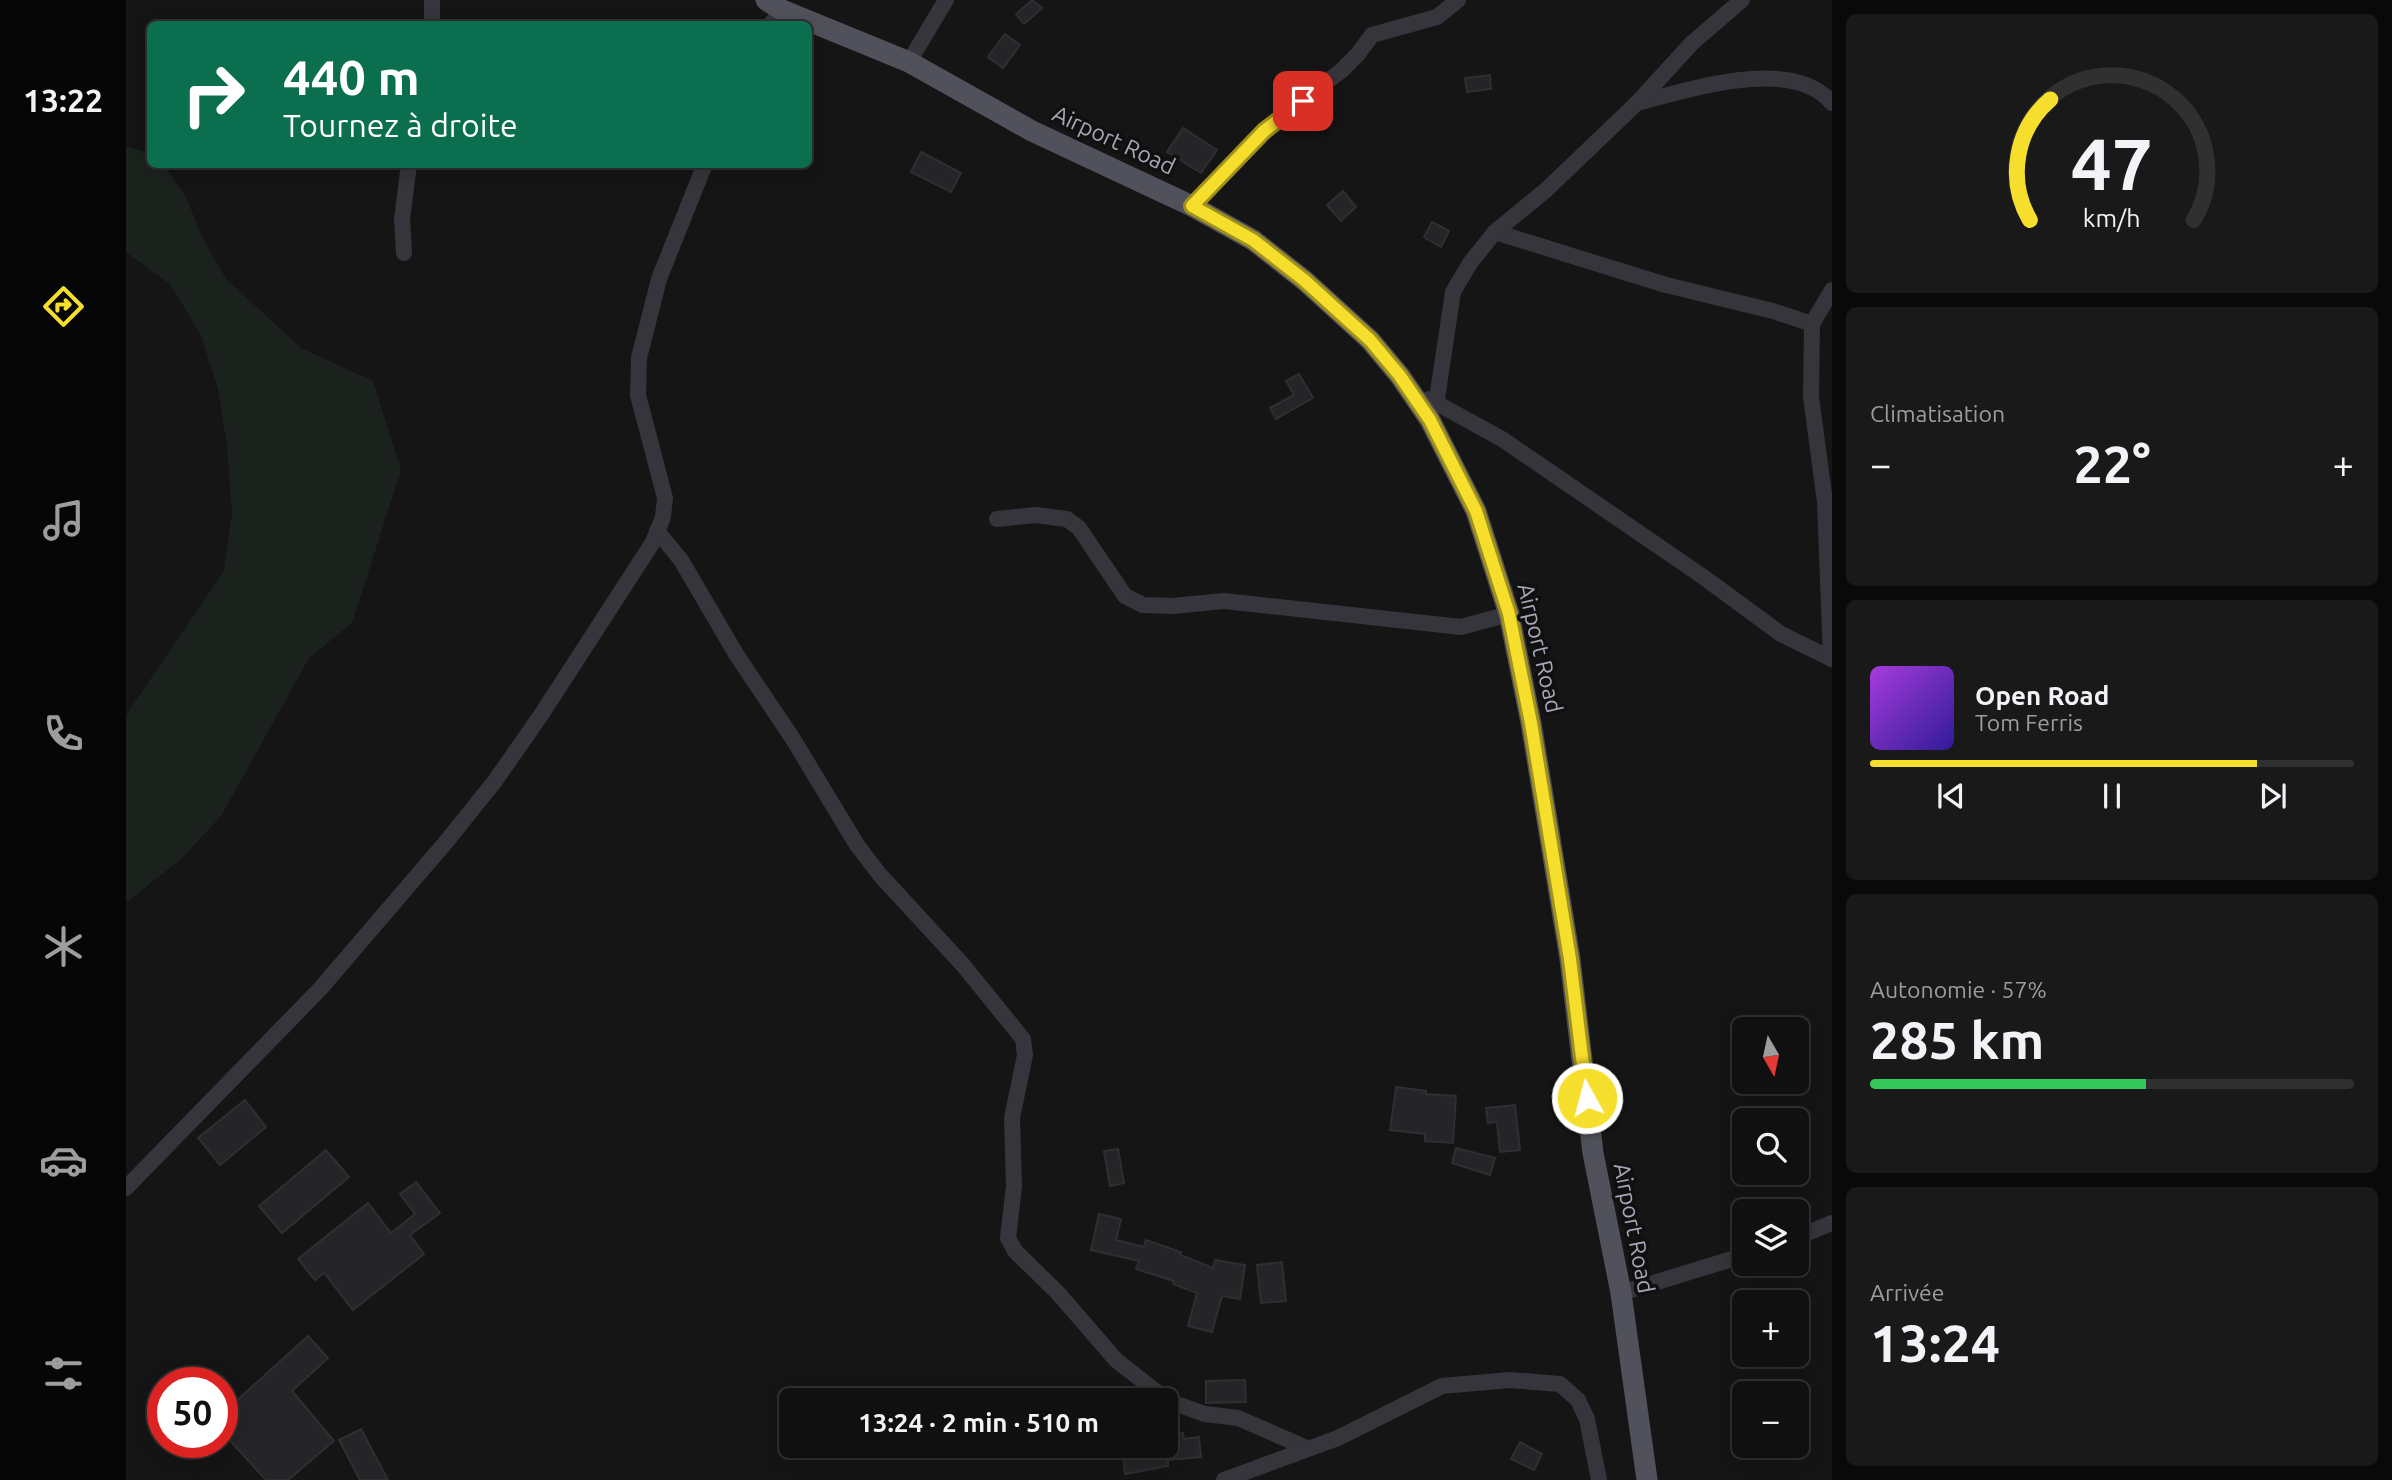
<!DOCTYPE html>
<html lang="fr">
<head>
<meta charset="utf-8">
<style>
	body { margin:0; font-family:Ubuntu,sans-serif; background:#191919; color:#f1f3f6; height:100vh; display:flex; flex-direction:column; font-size:26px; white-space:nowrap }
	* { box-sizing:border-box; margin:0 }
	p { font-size:23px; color:#9c9d9f }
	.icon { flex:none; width:38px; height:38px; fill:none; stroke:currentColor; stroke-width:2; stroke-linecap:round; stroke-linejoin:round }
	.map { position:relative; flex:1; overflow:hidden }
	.details { display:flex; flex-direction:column; gap:14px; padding:14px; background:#090909; width:560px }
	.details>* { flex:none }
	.guide { position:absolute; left:21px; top:21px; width:665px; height:147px; border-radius:10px; box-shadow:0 4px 18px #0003,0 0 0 2px #303030; background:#0b6e4f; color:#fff; overflow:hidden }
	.needle { width:46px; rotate:171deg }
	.buttons { position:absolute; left:1606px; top:1017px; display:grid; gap:14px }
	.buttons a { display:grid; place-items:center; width:77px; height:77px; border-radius:10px; background:#101010; box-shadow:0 4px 18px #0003,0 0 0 2px #303030; font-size:35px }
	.speed { position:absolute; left:21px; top:1367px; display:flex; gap:14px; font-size:35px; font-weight:700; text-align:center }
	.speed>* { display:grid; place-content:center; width:91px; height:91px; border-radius:50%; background:#101010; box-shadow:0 4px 18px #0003,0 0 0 2px #303030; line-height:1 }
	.speed .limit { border:10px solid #d22; background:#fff; color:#111 }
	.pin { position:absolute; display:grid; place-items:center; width:60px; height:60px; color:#fff; margin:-30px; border-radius:14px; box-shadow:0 4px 10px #0006 }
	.me { position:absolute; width:77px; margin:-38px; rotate:353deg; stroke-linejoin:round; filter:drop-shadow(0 0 5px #0008) }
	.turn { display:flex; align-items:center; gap:24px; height:147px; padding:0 21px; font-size:32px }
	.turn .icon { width:91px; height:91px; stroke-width:2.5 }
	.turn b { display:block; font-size:49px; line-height:60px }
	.big { font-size:52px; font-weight:700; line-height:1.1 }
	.details .tile { flex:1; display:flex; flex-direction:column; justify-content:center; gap:10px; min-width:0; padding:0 24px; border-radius:10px; background:#191919 }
	.details .dial { align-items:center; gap:0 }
	.dial svg { height:182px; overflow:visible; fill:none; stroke:#303030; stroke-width:7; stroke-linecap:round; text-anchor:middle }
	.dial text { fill:#f1f3f6; stroke:none }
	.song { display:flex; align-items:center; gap:21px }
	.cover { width:84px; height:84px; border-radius:10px; background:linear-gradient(135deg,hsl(280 70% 55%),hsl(250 70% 35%)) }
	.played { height:7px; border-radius:4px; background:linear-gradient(90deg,#f6de2d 80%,#303030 80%) }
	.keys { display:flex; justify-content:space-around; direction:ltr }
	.heat { display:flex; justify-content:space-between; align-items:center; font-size:38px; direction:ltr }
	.charge { height:10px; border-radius:5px; background:linear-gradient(90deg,#34c759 57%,#303030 0) }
	.trip { position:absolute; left:653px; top:1388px; width:399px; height:70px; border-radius:10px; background:#101010; box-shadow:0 4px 18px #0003,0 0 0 2px #303030; font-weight:700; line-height:70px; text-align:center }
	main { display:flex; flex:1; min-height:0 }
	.tabs { display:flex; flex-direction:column; width:126px; justify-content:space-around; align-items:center; background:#060606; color:#9c9d9f }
	.tabs .icon { width:49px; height:49px }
	.tabs .on { color:#f6de2d }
	.tabs b { font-size:32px; color:#f1f3f6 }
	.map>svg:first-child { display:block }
	.green { fill:#1b221d }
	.building { fill:#252528; stroke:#2f2e33; stroke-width:2 }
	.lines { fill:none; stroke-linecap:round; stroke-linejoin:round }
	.minor { stroke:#36353c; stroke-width:16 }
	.major { stroke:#51515b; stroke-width:21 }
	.route-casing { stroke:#a0901d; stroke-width:18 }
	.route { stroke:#f6de2d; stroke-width:12 }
	.labels { text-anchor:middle; stroke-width:7; stroke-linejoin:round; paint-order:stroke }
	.street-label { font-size:23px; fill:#a6a8b7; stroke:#101011 }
</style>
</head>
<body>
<main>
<nav class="tabs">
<b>13:22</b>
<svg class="icon on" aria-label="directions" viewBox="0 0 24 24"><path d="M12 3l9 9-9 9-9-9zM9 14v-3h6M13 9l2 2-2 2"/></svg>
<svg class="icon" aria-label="music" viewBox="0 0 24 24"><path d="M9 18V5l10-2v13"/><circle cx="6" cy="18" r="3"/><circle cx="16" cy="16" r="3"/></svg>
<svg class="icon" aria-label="phone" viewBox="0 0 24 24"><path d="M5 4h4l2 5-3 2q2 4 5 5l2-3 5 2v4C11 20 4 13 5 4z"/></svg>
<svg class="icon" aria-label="climate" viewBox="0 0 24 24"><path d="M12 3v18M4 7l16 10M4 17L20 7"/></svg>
<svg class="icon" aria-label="car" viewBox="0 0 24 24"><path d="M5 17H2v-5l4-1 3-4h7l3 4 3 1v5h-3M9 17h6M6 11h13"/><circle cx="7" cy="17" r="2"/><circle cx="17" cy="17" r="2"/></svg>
<svg class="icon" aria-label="filters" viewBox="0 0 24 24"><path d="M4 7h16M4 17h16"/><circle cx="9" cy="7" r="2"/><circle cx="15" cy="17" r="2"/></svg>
</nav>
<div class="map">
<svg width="1706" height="1480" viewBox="0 0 1706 1480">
	<rect width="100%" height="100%" fill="#151516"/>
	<!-- green -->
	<path class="green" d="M0,146l24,7v11l14,1 22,32 17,42 23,40 75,69 72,33 28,89 -49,153 -43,35 -88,158 -39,42 -56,45v-188l98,-144 8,-58 -5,-67 -9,-57 -17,-54 -31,-51 -44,-32z"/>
	<!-- building -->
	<g class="building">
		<path d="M906,0l10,8 -18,16 -8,-10z"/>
		<path d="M879,34l15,11 -17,23 -15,-11z"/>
		<path d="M1364,75l1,14 -24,3 -2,-14z"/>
		<path d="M1057,128l34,22 -16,23 -34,-21z"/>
		<path d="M795,152l40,21 -10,19 -40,-20z"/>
		<path d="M1217,191l13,16 -15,14 -14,-16z"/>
		<path d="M1306,222l17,9 -8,16 -17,-10z"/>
		<path d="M1173,374l14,24 -37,21 -6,-11 24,-13 -8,-14z"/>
		<path d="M1270,1087l30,4v3l30,2 -3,47 -28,-2v-7l-35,-4z"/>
		<path d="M119,1100l21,27 -46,38 -22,-27z"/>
		<path d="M1389,1105l5,45 -20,2 -3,-30 -9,1 -2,-15z"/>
		<path d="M1330,1148l39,10 -5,17 -38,-12z"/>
		<path d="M992,1149l6,34 -14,3 -6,-35z"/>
		<path d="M200,1150l23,27 -67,56 -23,-27z"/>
		<path d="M290,1182l24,31 -30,22 14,19 -71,56 -29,-37 -9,7 -17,-21 70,-56 23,30 24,-19 -15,-20z"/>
		<path d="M973,1214l22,5 -5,21 28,7 2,-7 35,12 -1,3 33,13 2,-8 30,5 -5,34 -18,-3 -10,36 -24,-6 9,-33 -24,-9 1,-3 -38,-12 3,-8 -48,-11z"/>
		<path d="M1156,1262l4,39 -25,2 -4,-38z"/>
		<path d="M182,1336l20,22 -36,33 42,50 -46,39h-22l-44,-48v-18z"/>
		<path d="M1119,1380l1,22 -40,1v-22z"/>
		<path d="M235,1429l27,51h-28l-21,-40z"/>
		<path d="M1057,1433l1,6 15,-2 2,20 -33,3v6l-43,8 -3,-28h50l-1,-12z"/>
		<path d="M1394,1442l22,12 -8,16 -23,-11z"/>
	</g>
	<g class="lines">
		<!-- minor -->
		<g class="minor">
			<path d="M306,24v-24"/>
			<path d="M645,24l11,-14"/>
			<path d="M783,62l37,-62"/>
			<path d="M1511,103c52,-13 154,-48 195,0"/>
			<path d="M1066,206l72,-75 78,-61 16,-16 14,-19 65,-18 21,-17"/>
			<path d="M1369,232l171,53 107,26 39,13"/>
			<path d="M278,253l-2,-34 7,-55"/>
			<path d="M1303,399l73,40 200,137 79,58 51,25"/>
			<path d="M1310,405l17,-113 17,-29 25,-31 51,-42 92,-88 54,-59 50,-43"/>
			<path d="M871,519l38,-4 32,4 12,9 46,68 18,9 29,1 52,-5 237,26 48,-13"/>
			<path d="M531,531l24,29 55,94 57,85 64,106 23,30 83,90 60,74 2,16 -13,63 2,68 -6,52 7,13 43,42 58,67 52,41 37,13 33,4 69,30"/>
			<path d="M1705,659l-6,-157 -14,-105 1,-73 20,-34"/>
			<path d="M0,1188l194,-199 126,-147 49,-61 46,-66 112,-173 10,-25 2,-19 -27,-103 1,-37 20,-79 46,-115"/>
			<path d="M1671,1237l35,-14"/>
			<path d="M1495,1293l124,-38"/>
			<path d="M1098,1480l114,-42 104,-52 68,-6 50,4 18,16 9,19 12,61"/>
		</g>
		<!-- major -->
		<path class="major" d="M640,0l16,10 127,52 123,69 160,75 61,34 51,40 66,60 30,36 30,44 46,91 33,103 22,109 39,236 23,194 28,140 26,187"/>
	</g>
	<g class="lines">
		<defs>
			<path id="route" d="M1177,101l-39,30 -72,75 61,34 51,40 66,60 30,36 30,44 46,91 33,103 22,109 39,236 17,139"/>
		</defs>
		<!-- route casing -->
		<use href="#route" class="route-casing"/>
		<!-- route -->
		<use href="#route" class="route"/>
	</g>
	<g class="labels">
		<!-- street labels -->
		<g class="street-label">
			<text transform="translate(988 140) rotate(25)" y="8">Airport Road</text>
			<text transform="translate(1414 648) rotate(77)" y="8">Airport Road</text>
			<text transform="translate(1508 1228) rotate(79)" y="8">Airport Road</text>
		</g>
	</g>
</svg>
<div class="buttons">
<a><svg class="needle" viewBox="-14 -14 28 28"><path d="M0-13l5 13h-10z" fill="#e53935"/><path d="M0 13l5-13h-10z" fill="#9c9d9f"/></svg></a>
<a><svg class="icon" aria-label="search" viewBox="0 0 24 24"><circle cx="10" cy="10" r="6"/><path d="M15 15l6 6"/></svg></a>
<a><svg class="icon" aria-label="layers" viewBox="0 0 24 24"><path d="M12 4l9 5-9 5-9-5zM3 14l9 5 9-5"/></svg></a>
<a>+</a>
<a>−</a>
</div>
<div class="speed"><div class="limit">50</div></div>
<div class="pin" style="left:1177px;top:101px;background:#d93025"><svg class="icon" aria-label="arrive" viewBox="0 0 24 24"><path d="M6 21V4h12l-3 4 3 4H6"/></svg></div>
<svg class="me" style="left:1461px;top:1098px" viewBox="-20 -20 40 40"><circle r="17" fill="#f6de2d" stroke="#fff" stroke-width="3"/><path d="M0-11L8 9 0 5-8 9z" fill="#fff"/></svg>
<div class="trip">13:24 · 2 min · 510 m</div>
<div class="guide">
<div class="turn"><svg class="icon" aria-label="right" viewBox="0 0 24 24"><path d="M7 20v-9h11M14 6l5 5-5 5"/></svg><div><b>440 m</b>Tournez à droite</div></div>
</div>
</div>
<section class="details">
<div class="tile dial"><svg viewBox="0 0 100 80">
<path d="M14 69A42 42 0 1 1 86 69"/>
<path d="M14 69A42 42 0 0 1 23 16" stroke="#f6de2d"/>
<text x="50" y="56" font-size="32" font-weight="700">47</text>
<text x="50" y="72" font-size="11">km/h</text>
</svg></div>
<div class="tile"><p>Climatisation</p>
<div class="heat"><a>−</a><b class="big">22°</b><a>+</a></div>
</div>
<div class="tile">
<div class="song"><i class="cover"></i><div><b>Open Road</b><p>Tom Ferris</p></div></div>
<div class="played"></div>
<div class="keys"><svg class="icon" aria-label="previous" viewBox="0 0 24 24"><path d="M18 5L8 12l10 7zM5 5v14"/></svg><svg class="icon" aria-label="pause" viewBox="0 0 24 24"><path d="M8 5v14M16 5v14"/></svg><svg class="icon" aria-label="next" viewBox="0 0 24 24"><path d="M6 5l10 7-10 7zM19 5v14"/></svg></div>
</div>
<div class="tile"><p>Autonomie · 57%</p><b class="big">285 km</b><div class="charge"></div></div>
<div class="tile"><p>Arrivée</p><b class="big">13:24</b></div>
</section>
</main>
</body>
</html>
